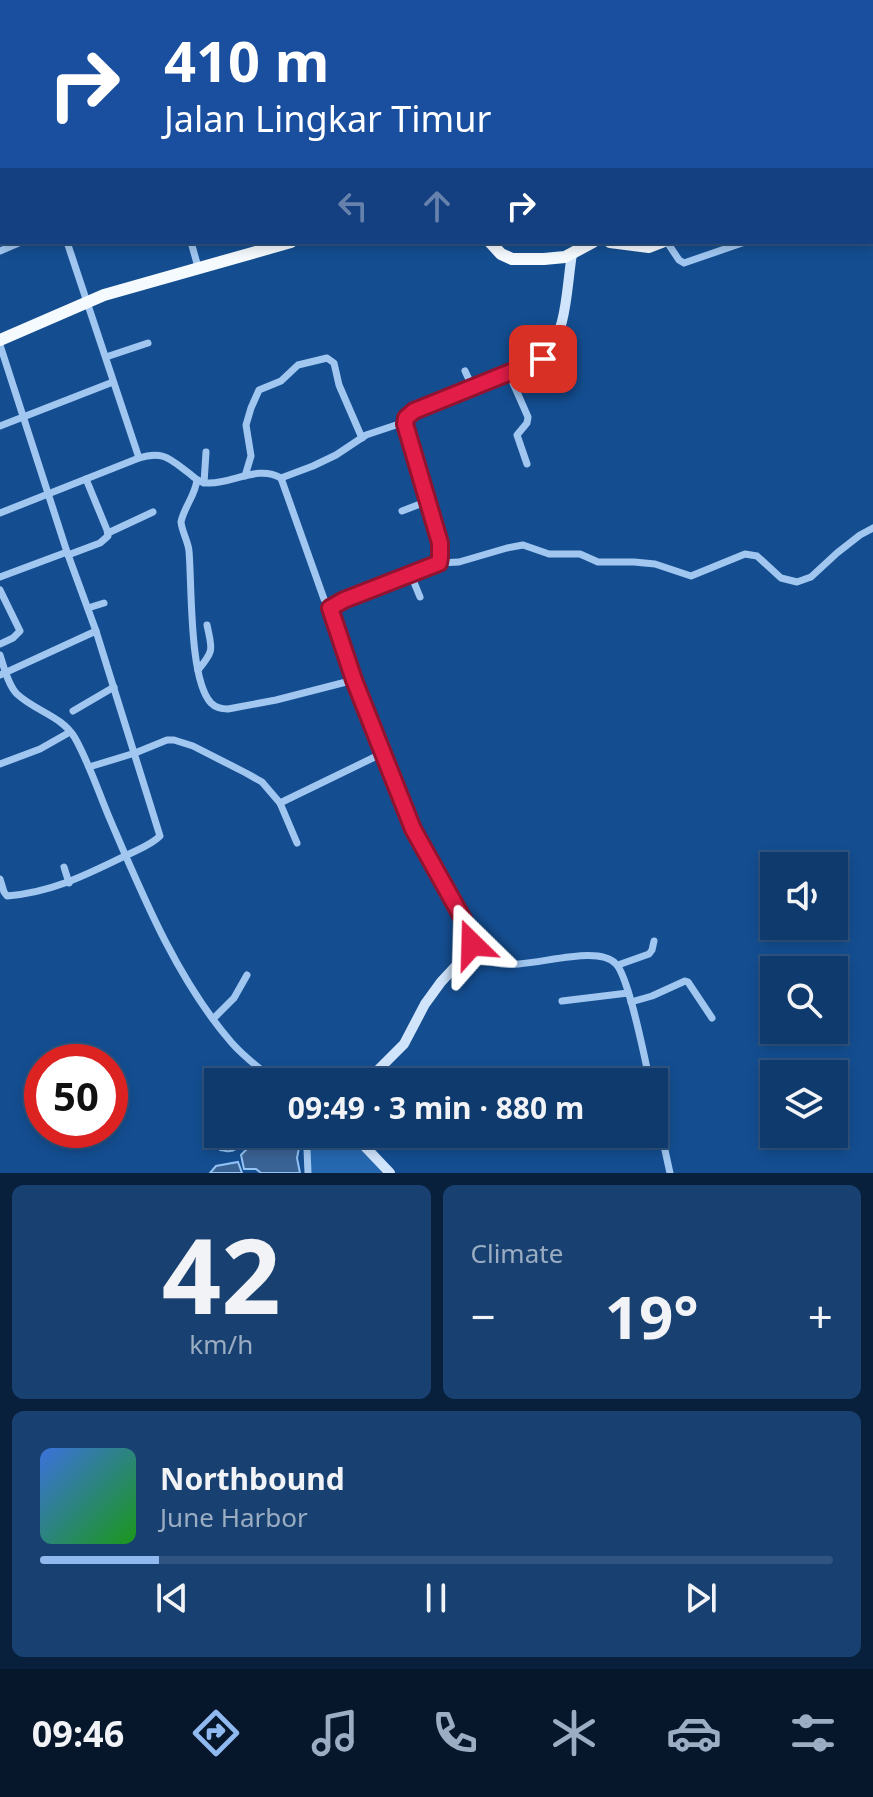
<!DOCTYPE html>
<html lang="en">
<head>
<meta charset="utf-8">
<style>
	body { margin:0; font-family:"Noto Sans",sans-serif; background:#184172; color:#f1f3f6; height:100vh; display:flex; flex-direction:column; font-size:30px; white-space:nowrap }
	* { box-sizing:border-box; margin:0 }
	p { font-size:26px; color:#9badc2 }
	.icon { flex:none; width:44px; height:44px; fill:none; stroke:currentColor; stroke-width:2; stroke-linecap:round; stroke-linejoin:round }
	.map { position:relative; height:1173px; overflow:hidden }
	.side { display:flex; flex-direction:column; gap:12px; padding:12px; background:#08203c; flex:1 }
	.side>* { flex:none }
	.top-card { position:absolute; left:0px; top:0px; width:874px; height:244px; box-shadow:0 4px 12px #0003,0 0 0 2px #2f5480; background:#1a4fa0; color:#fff; overflow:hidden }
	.fabs { position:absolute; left:760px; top:852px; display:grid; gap:16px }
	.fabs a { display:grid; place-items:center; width:88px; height:88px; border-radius:0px; background:#0f3a6d; box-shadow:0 4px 12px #0003,0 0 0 2px #2f5480; font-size:40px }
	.speed { position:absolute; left:24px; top:1044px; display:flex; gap:16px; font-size:40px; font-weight:700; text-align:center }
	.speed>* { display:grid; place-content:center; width:104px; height:104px; border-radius:50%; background:#0f3a6d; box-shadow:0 4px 12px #0003,0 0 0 2px #2f5480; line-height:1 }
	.speed .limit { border:12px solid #d22; background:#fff; color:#111 }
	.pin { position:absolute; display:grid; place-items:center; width:68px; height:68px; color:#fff; margin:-34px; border-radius:16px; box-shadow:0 4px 12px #0006 }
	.me { position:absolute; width:88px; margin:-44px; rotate:338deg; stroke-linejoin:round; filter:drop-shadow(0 0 6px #0008) }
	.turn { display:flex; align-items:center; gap:28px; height:168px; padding:0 32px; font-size:36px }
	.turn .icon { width:104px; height:104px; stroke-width:2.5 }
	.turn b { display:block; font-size:56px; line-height:68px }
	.lanes { display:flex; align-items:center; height:76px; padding:0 32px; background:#0003; justify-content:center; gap:40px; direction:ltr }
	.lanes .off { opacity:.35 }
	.big { font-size:60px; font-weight:700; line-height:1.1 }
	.side .widget { flex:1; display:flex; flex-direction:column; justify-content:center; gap:12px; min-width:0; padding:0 28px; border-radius:12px; background:#184172 }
	.side .dial { align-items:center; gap:0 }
	.dial b { font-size:104px; line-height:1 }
	.song { display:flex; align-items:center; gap:24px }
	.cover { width:96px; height:96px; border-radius:12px; background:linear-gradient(135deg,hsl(220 70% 55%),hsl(120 70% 35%)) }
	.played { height:8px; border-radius:4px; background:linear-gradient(90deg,#90b9f0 15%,#2f5480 15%) }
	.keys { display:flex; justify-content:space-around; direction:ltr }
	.heat { display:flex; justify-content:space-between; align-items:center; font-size:44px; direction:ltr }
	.side .tiles { flex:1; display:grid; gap:12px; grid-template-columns:1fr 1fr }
	.widget:last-child { grid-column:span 2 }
	.trip { position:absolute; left:204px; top:1068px; width:464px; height:80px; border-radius:0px; background:#0f3a6d; box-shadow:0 4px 12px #0003,0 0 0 2px #2f5480; font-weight:700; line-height:80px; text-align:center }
	.tabs { display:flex; height:128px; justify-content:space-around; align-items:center; background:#06172c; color:#9badc2 }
	.tabs .icon { width:56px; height:56px }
	.tabs .active { color:#90b9f0 }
	.tabs b { font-size:36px; color:#f1f3f6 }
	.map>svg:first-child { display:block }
	.green { fill:#2668b0 }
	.water { fill:#3a6395; stroke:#93c2f4; stroke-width:2 }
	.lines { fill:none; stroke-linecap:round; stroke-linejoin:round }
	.minor { stroke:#a1c7f1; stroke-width:7 }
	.secondary { stroke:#d0e4fc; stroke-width:10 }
	.trunk { stroke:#f5faff; stroke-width:12 }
	.route-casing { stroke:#92132f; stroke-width:20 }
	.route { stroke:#e11d48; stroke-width:14 }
</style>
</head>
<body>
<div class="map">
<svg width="873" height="1173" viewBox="0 0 873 1173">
	<rect width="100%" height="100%" fill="#144e91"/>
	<!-- green -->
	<path class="green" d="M309,1134h47l34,39h-82z"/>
	<!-- water -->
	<g class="water">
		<path d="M218,1126v8h27c0,6 -8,17 -15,17 -4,1 -7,-1 -10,-1l-6,-21z"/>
		<path d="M285,1134l13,2 1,12 -2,10 3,15h-39l-5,-4h-12l-3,-14c11,-13 27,-17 44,-21z"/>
		<path d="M238,1162l4,11h-32l6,-7z"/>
	</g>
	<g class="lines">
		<!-- minor -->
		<g class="minor">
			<path d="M4,0l3,2"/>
			<path d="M159,0v2"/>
			<path d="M350,0l1,2"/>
			<path d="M562,0v2"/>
			<path d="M749,0l2,2"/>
			<path d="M808,0l1,2"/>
			<path d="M863,0l1,2"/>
			<path d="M19,2v-2"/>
			<path d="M463,2l6,-2"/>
			<path d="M0,93h2"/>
			<path d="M872,108h1"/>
			<path d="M872,170h1"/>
			<path d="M0,219l2,6"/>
			<path d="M191,242l7,25"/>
			<path d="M667,242l12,18 5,3 61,-21"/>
			<path d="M0,251l21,-9"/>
			<path d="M0,345l67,207 29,79 64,205c-9,9 -21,13 -33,19 -41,20 -74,37 -120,41l-3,-4 -4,-13"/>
			<path d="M106,357l42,-14"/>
			<path d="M465,371l8,17"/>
			<path d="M509,374l19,43 -1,6 -10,12 10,29"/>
			<path d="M0,426l113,-44"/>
			<path d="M139,458c25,-8 32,2 51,16 6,5 9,8 17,9 24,2 50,-19 74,-5l32,-12 23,-11 30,-20 39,-13"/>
			<path d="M245,476l6,-20 -5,-31 5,-17 8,-18 22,-9 17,-16 29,-7 7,5 5,22 23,53"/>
			<path d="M281,478l43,121 6,9"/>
			<path d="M197,480c-2,16 -13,27 -16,42 1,10 7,19 8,29 3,34 0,129 22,152 5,5 10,6 17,6l48,-9 78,-20"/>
			<path d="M204,483l2,-31"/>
			<path d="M402,511l26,-10"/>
			<path d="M0,513l139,-55 -72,-216"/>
			<path d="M108,533l45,-21"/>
			<path d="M68,555l32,-12 8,-7 -1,-6 -21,-51"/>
			<path d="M439,563l20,-1 48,-14 16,-3 26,9h31l18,8h36l21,2 36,12 54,-22 12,2 24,22 16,4 14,-5 26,-24 23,-18 13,-7"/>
			<path d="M411,575l9,22"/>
			<path d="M0,577l67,-25"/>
			<path d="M0,590l20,41 -7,7 -13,6"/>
			<path d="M88,608l16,-5"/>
			<path d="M0,655c4,12 8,30 17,39 18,17 45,22 58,44 14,25 23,53 34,79 33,77 67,161 122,225 13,15 30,28 46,40"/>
			<path d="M198,670c17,-20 14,-21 9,-45"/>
			<path d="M0,675l96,-44"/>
			<path d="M73,711l41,-24"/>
			<path d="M0,764l40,-15 30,-17"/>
			<path d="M89,767l46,-14 32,-13h7l19,6 53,27 16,9 18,21"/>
			<path d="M297,843l-17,-40 103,-50"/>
			<path d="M64,867l5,16"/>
			<path d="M472,944c7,6 15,17 24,19 29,8 100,-21 120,1 13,13 29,96 34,118"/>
			<path d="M618,965l31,-11 3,-4 2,-9"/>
			<path d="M562,1001l66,-8"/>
			<path d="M631,1002l21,-6 33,-15 3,1 24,36"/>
			<path d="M213,1019l21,-21 13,-23"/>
			<path d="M654,1100l16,73"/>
			<path d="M308,1173l-1,-24 2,-15"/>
		</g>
		<!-- secondary -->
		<g class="secondary">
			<path d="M366,1082l38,-38 21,-40 16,-22 26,-28 5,-10 -9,-25 -50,-90 -59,-149 -24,-72 14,-8 95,-37 1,-6v-14l-35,-119 1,-6 8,-7 129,-52c25,-28 23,-69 29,-105"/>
			<path d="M353,1134l37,39"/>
		</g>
		<!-- trunk -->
		<g class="trunk">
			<path d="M872,30h1"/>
			<path d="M490,242l11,12 11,5h32l21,-2 28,-15"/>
			<path d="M610,242l39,5 13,-5"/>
			<path d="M0,340l104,-45 187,-53"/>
		</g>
	</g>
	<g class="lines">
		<defs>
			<path id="route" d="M472,944l-9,-25 -50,-90 -59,-149 -24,-72 14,-8 95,-37 1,-6v-14l-35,-119 1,-6 8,-7 129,-52"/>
		</defs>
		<!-- route casing -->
		<use href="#route" class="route-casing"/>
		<!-- route -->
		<use href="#route" class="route"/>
	</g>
</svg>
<div class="fabs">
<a><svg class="icon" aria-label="sound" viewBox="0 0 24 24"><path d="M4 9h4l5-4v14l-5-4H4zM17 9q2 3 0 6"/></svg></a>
<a><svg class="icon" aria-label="search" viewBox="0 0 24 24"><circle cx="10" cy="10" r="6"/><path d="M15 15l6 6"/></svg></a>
<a><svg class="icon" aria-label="layers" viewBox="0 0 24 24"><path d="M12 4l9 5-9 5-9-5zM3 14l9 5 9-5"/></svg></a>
</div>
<div class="speed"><div class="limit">50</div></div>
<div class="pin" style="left:543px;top:359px;background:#d93025"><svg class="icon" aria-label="arrive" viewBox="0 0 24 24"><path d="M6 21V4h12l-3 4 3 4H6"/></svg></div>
<svg class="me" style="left:472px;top:944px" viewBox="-20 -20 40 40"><path d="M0-17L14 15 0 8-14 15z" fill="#e11d48" stroke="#fff" stroke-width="4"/></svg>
<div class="trip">09:49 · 3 min · 880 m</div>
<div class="top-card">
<div class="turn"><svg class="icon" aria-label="right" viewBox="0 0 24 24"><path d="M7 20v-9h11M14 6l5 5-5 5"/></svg><div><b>410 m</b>Jalan Lingkar Timur</div></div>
<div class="lanes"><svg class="icon off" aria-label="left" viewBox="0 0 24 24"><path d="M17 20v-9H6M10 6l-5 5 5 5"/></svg><svg class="icon off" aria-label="ahead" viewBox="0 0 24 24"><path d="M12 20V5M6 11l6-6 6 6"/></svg><svg class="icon" aria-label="right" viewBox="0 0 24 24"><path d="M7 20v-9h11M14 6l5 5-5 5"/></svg></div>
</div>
</div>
<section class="side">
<div class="tiles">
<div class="widget dial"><b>42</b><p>km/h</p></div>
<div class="widget"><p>Climate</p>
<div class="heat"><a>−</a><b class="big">19°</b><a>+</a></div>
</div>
<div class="widget">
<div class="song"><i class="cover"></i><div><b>Northbound</b><p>June Harbor</p></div></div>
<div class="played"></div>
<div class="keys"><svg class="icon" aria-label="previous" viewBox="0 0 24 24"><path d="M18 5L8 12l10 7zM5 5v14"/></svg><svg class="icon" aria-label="pause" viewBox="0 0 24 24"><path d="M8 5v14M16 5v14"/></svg><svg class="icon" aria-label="next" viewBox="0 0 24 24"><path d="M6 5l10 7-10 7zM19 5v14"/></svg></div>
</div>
</div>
</section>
<nav class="tabs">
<b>09:46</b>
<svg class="icon active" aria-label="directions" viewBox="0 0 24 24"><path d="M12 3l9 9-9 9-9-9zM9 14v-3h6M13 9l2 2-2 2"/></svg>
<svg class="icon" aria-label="music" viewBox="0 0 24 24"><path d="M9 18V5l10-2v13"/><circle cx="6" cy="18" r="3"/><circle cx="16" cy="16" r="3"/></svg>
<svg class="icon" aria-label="phone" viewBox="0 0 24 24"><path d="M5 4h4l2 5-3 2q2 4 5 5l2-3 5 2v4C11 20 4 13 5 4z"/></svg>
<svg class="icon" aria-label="climate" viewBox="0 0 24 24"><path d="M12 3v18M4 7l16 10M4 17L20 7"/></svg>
<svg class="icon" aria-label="car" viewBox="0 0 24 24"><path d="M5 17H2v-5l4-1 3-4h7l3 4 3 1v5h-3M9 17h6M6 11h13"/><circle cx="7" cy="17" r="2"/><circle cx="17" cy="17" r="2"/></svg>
<svg class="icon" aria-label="filters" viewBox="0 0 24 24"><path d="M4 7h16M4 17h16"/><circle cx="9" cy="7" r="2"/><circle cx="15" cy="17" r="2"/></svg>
</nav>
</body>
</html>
